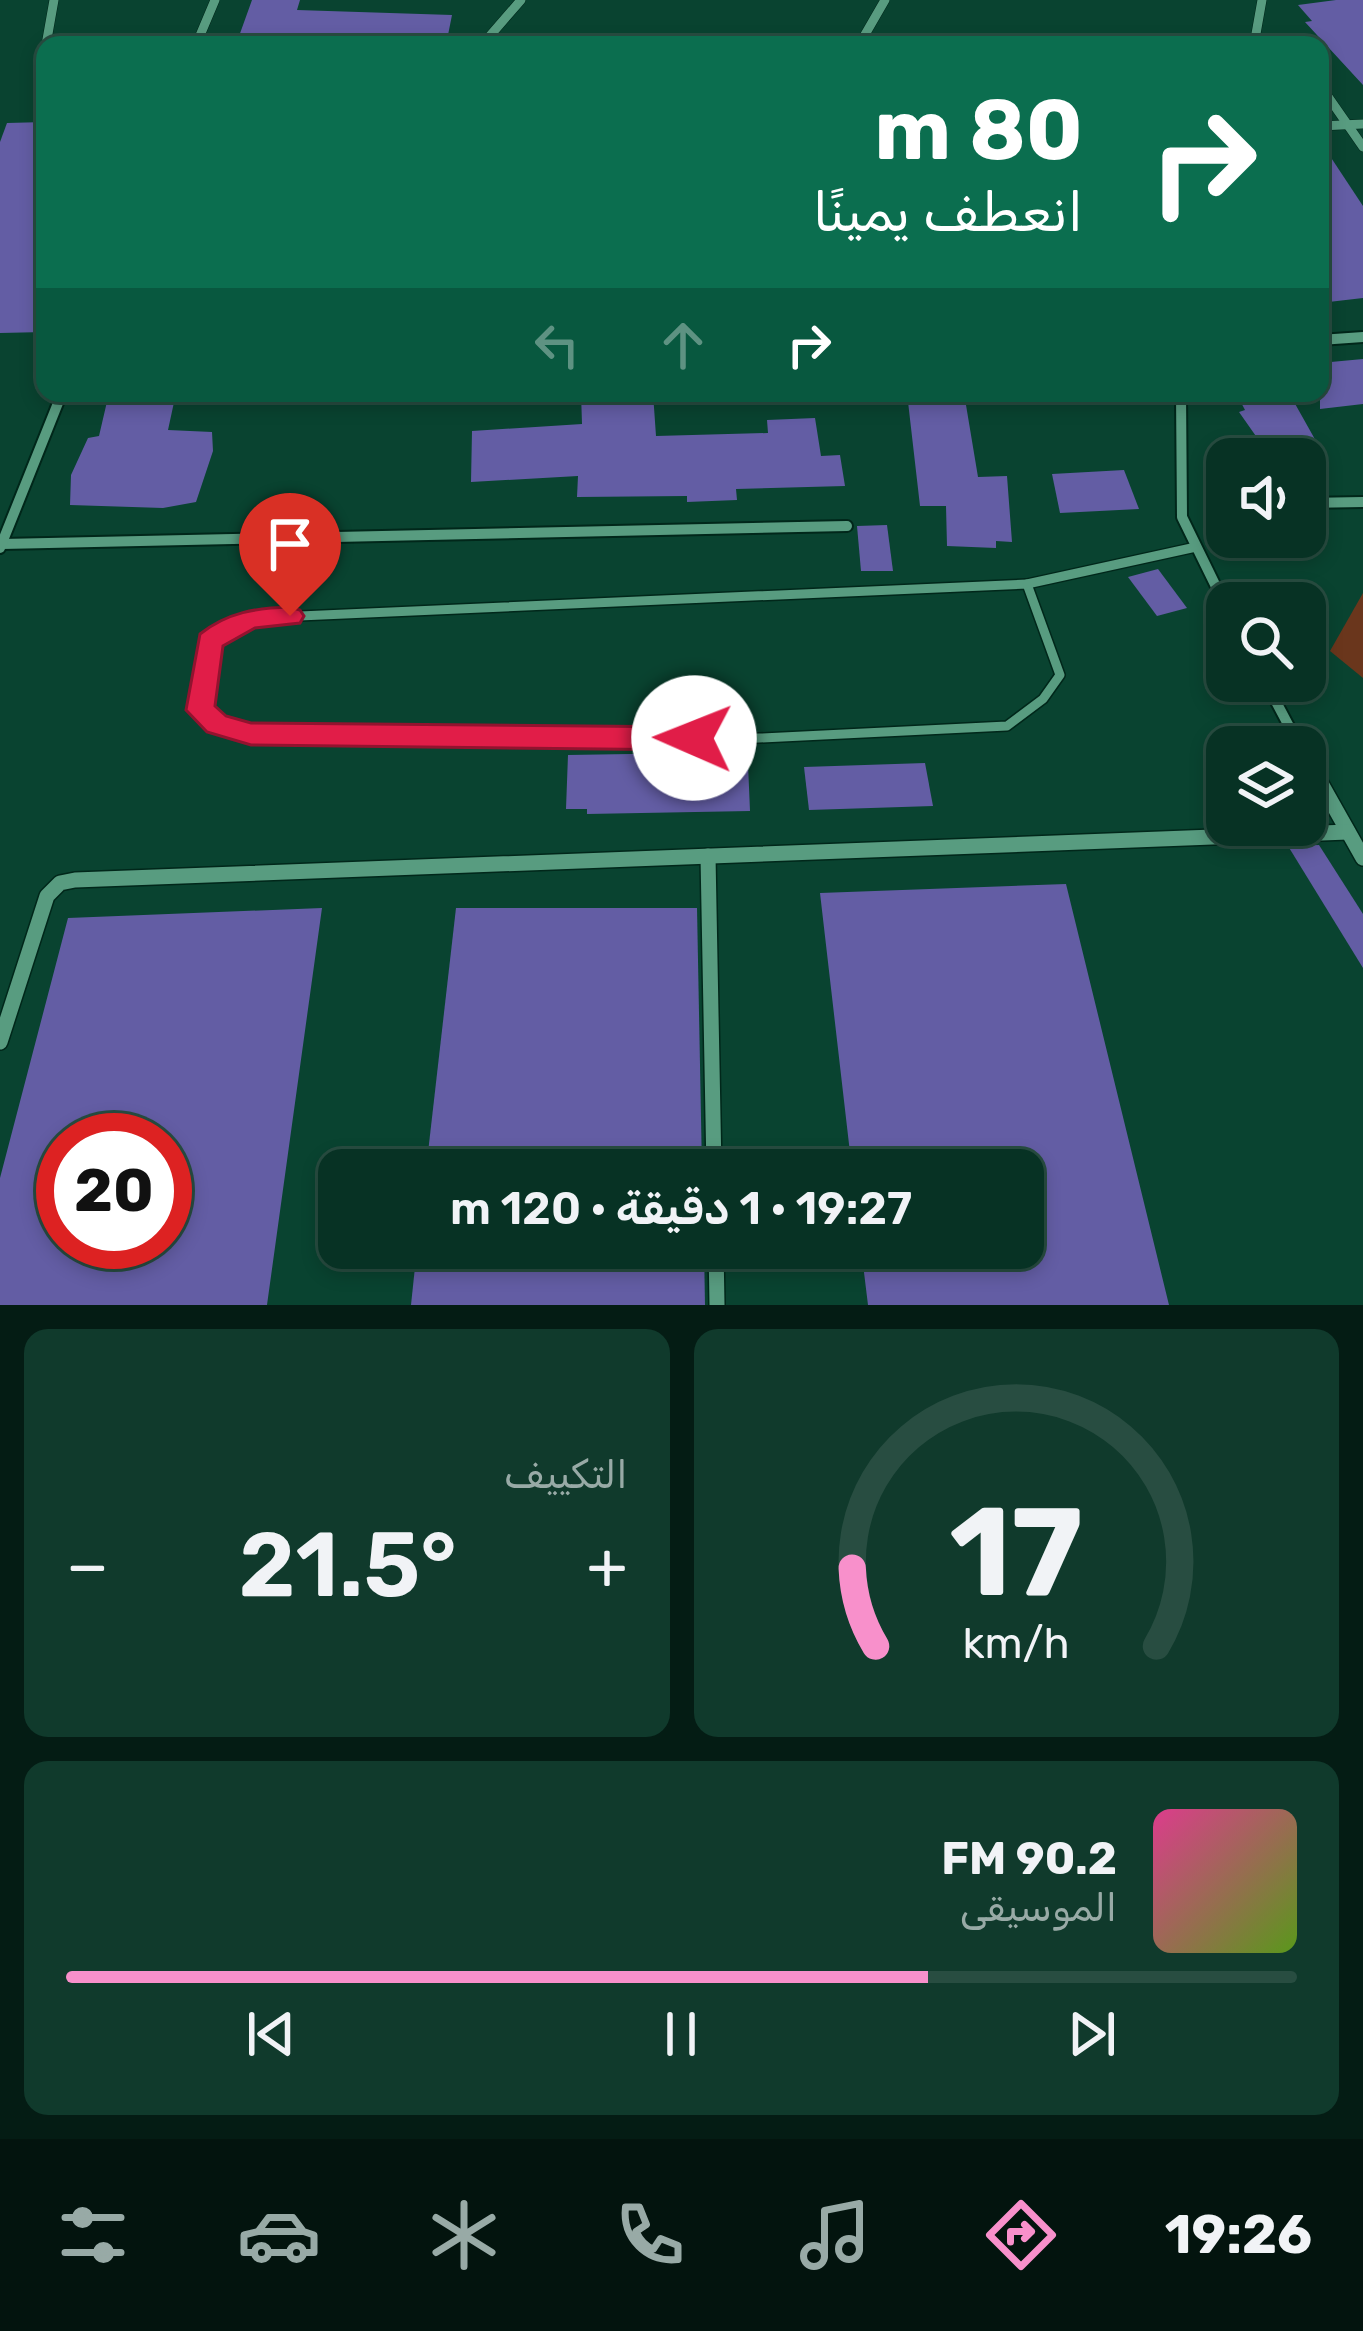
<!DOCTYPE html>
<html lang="ar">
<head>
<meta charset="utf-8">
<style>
	body { margin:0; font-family:Rubik,Cairo,sans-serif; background:#103a2c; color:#f1f3f6; direction:rtl; height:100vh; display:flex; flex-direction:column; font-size:45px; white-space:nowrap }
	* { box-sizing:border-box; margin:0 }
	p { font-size:39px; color:#98aaa6 }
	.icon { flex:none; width:66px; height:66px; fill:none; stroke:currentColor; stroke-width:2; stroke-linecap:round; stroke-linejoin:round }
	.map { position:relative; height:1305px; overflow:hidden; direction:ltr }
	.panel { display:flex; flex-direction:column; gap:24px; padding:24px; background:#041c14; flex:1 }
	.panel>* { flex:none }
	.guide { position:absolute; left:36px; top:36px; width:1293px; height:366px; border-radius:24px; box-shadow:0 6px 18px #0003,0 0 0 3px #284d41; direction:rtl; background:#0b6e4f; color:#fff; overflow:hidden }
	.controls { position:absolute; left:1206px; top:438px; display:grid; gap:24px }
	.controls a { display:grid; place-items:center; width:120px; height:120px; border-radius:24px; background:#073224; box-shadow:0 6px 18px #0003,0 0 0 3px #284d41; font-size:60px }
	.speed { position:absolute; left:36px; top:1113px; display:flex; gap:24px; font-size:60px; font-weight:700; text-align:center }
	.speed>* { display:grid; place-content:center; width:156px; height:156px; border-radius:50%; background:#073224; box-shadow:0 6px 18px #0003,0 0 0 3px #284d41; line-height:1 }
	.speed .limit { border:18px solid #d22; background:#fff; color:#111 }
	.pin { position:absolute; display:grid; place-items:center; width:102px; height:102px; color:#fff; margin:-123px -51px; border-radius:50% 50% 50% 0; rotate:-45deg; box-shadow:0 0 12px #0007 }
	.pin .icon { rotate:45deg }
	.me { position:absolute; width:132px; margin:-66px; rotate:271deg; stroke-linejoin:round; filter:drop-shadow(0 0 9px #0008) }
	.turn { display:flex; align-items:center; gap:42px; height:252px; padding:0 48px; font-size:54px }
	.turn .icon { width:156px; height:156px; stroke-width:2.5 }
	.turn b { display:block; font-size:84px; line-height:102px }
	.lanes { display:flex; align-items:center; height:114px; padding:0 48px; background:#0003; justify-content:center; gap:60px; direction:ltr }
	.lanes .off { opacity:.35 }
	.big { font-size:90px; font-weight:600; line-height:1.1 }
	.panel .tile { flex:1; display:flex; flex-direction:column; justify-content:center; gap:18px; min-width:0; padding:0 42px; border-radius:24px; background:#103a2c }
	.panel .dial { align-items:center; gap:0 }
	.dial svg { height:312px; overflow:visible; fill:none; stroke:#284d41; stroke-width:7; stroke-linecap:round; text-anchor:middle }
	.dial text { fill:#f1f3f6; stroke:none }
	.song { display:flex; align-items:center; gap:36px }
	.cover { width:144px; height:144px; border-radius:18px; background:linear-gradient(135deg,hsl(330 70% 55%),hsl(90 70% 35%)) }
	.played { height:12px; border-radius:6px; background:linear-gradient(90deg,#f890cb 70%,#284d41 70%) }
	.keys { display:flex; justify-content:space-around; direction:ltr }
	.heat { display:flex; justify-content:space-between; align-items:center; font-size:66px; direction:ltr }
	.panel .tiles { flex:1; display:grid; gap:24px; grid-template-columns:1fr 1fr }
	.tile:last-child { grid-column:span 2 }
	.trip { position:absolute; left:318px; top:1149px; width:726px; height:120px; border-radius:24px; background:#073224; box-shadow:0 6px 18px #0003,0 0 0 3px #284d41; font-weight:600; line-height:120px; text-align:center; direction:rtl }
	.tabs { display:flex; height:192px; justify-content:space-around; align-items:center; background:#03140e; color:#98aaa6 }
	.tabs .icon { width:84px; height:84px }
	.tabs .on { color:#f890cb }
	.tabs b { font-size:54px; color:#f1f3f6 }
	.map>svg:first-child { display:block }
	.green { fill:#6a361c }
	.building { fill:#635da4; fill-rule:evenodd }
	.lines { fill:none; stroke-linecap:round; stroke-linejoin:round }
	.lane-casing { stroke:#01271a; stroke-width:12 }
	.street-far2-casing { stroke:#01271a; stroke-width:10 }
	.street-far1-casing { stroke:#01271a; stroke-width:14 }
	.street-casing { stroke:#01271a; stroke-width:18 }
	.lane { stroke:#589c80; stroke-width:9 }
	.street-far2 { stroke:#589c80; stroke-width:9 }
	.street-far1 { stroke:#589c80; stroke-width:10 }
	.street { stroke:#589c80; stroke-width:15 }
	.route { fill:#e11d48; stroke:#92132f; stroke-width:3 }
</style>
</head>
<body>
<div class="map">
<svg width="1363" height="1305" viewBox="0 0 1363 1305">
	<rect width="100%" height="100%" fill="#094330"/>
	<!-- green -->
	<path class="green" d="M1363,593v85l-33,-27z"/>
	<!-- building -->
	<g class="building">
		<path d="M252,0h48l-3,10 155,5 -6,30h-58l-53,-8 -97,2z"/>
		<path d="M1336,0h27v85l-58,-63 7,-1 -14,-16z"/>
		<path d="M45,122v210l-45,1v-191l7,-19z"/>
		<path d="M1320,141l43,65v92l-43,5z"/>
		<path d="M1363,359v45l-43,5v-46z"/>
		<path d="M109,393h67l-8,37 44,2 1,19 -17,51 -33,6 -93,-3 1,-30 17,-37 11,-2z"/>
		<path d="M581,393h72l3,43 112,-3 -1,-13 48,-2 6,38 19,-1 5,31 -109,3 1,11 -50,2v-6l-110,1 1,-21 -107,6 1,-51 110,-7z"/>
		<path d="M907,393h57l14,84 29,-1 5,66 -16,-1v7l-49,-2 -1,-40h-26z"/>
		<path d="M1236,393h53l37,66h-54l-33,-47 6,-2z"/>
		<path d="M1124,470l15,39 -79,4 -8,-39z"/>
		<path d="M887,525l6,46h-32l-4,-45z"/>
		<path d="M1158,569l29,39 -30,8 -29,-39z"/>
		<path d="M692,753l1,12 55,-1 2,47 -163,3v-5h-21l2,-54z"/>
		<path d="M925,763l8,43 -124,4 -5,-43z"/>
		<path d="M1319,845l44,69v54l-75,-122z"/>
		<path d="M1066,884l103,421h-301l-7,-57h162v-78h-171l-32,-277z"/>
		<path d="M322,908l-55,397h-267v-127l68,-260zM63,1140h102v102h-102z"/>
		<path d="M456,908h241l5,262h-276z"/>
		<path d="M417,1248h287l1,57h-294z"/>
	</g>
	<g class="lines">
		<defs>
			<g id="lane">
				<path d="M1027,584l33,91 -17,24 -36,27 -268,13 -488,-5 -35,-10 -16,-14 10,-69 43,-23z"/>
				<path d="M1027,584l169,-37"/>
			</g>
			<g id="street-far2">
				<path d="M46,45l8,-45"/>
				<path d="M196,45l19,-45"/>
				<path d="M482,45l39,-45"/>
				<path d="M859,45l26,-45"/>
				<path d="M1254,45l8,-45"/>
				<path d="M1320,85l43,62"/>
				<path d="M1320,126l43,-2"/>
			</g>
			<g id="street-far1">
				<path d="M1320,340l43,-3"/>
				<path d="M1181,393l1,124 45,92"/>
				<path d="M1305,503l58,-1"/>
				<path d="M2,544l845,-18"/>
				<path d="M0,548l62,-155"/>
				<path d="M1265,681l35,66"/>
			</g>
			<g id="street">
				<path d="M1305,755l58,103"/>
				<path d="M708,856l6,314"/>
				<path d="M0,1042l47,-146 13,-13 15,-3 1273,-48"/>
				<path d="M716,1248l1,57"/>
			</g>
		</defs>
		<!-- lane casing -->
		<use href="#lane" class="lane-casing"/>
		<!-- street-far2 casing -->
		<use href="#street-far2" class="street-far2-casing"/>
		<!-- street-far1 casing -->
		<use href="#street-far1" class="street-far1-casing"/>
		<!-- street casing -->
		<use href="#street" class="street-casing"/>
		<!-- lane -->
		<use href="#lane" class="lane"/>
		<!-- street-far2 -->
		<use href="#street-far2" class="street-far2"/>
		<!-- street-far1 -->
		<use href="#street-far1" class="street-far1"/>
		<!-- street -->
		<use href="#street" class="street"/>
	</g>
	<!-- route -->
	<path class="route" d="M290,607l10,3 4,6 -4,7 -45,5 -32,18 -8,60 11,10 25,7 443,4 11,3 4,8 -4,8 -11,4 -443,-5 -44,-13 -21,-22 14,-76c28,-22 56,-26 90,-27z"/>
</svg>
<div class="controls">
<a><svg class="icon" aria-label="sound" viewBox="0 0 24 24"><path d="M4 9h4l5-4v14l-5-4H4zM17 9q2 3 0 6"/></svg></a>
<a><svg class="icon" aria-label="search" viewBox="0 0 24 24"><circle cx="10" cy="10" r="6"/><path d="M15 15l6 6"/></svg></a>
<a><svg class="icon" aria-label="layers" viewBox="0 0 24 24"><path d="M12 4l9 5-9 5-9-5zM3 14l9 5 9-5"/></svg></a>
</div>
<div class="speed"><div class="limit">20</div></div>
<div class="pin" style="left:290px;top:616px;background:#d93025"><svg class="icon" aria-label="arrive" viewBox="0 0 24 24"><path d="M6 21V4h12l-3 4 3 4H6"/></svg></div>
<svg class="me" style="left:694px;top:738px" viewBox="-20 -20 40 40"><circle r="19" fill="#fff"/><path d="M0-13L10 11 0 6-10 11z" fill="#e11d48"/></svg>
<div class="trip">19:27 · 1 دقيقة · 120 m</div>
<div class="guide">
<div class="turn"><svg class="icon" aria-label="right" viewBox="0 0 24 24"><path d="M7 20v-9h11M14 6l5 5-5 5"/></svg><div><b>80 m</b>انعطف يمينًا</div></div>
<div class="lanes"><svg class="icon off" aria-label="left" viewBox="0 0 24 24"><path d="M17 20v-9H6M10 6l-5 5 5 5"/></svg><svg class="icon off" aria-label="ahead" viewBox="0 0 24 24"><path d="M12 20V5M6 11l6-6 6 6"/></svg><svg class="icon" aria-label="right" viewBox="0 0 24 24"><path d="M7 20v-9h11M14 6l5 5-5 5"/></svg></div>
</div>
</div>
<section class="panel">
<div class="tiles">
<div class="tile dial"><svg viewBox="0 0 100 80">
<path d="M14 69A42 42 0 1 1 86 69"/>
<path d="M14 69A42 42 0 0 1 8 49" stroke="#f890cb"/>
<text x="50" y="56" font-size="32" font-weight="700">17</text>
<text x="50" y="72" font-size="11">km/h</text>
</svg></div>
<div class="tile"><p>التكييف</p>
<div class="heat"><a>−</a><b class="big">21.5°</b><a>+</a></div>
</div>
<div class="tile">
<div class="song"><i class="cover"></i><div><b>90.2 FM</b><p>الموسيقى</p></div></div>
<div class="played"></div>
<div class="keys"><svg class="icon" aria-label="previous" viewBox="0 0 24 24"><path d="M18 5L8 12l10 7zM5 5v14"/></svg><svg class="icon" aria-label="pause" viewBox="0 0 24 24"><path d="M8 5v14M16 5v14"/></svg><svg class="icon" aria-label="next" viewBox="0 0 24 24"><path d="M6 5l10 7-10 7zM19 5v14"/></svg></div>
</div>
</div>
</section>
<nav class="tabs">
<b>19:26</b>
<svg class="icon on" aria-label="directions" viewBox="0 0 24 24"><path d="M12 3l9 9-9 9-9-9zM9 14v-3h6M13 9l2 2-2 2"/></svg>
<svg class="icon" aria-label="music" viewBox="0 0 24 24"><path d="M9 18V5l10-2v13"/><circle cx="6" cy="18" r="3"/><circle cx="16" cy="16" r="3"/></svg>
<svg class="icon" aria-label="phone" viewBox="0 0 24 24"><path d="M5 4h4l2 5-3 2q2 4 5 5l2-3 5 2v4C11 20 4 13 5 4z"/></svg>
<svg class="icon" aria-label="climate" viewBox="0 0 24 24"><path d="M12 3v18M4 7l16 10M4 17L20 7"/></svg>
<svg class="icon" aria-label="car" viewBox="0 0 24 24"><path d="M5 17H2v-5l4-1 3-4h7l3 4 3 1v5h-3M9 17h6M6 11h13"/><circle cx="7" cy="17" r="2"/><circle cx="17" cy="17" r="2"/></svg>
<svg class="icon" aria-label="filters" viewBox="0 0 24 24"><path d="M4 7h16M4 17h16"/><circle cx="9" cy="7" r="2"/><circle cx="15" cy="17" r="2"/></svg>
</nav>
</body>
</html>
